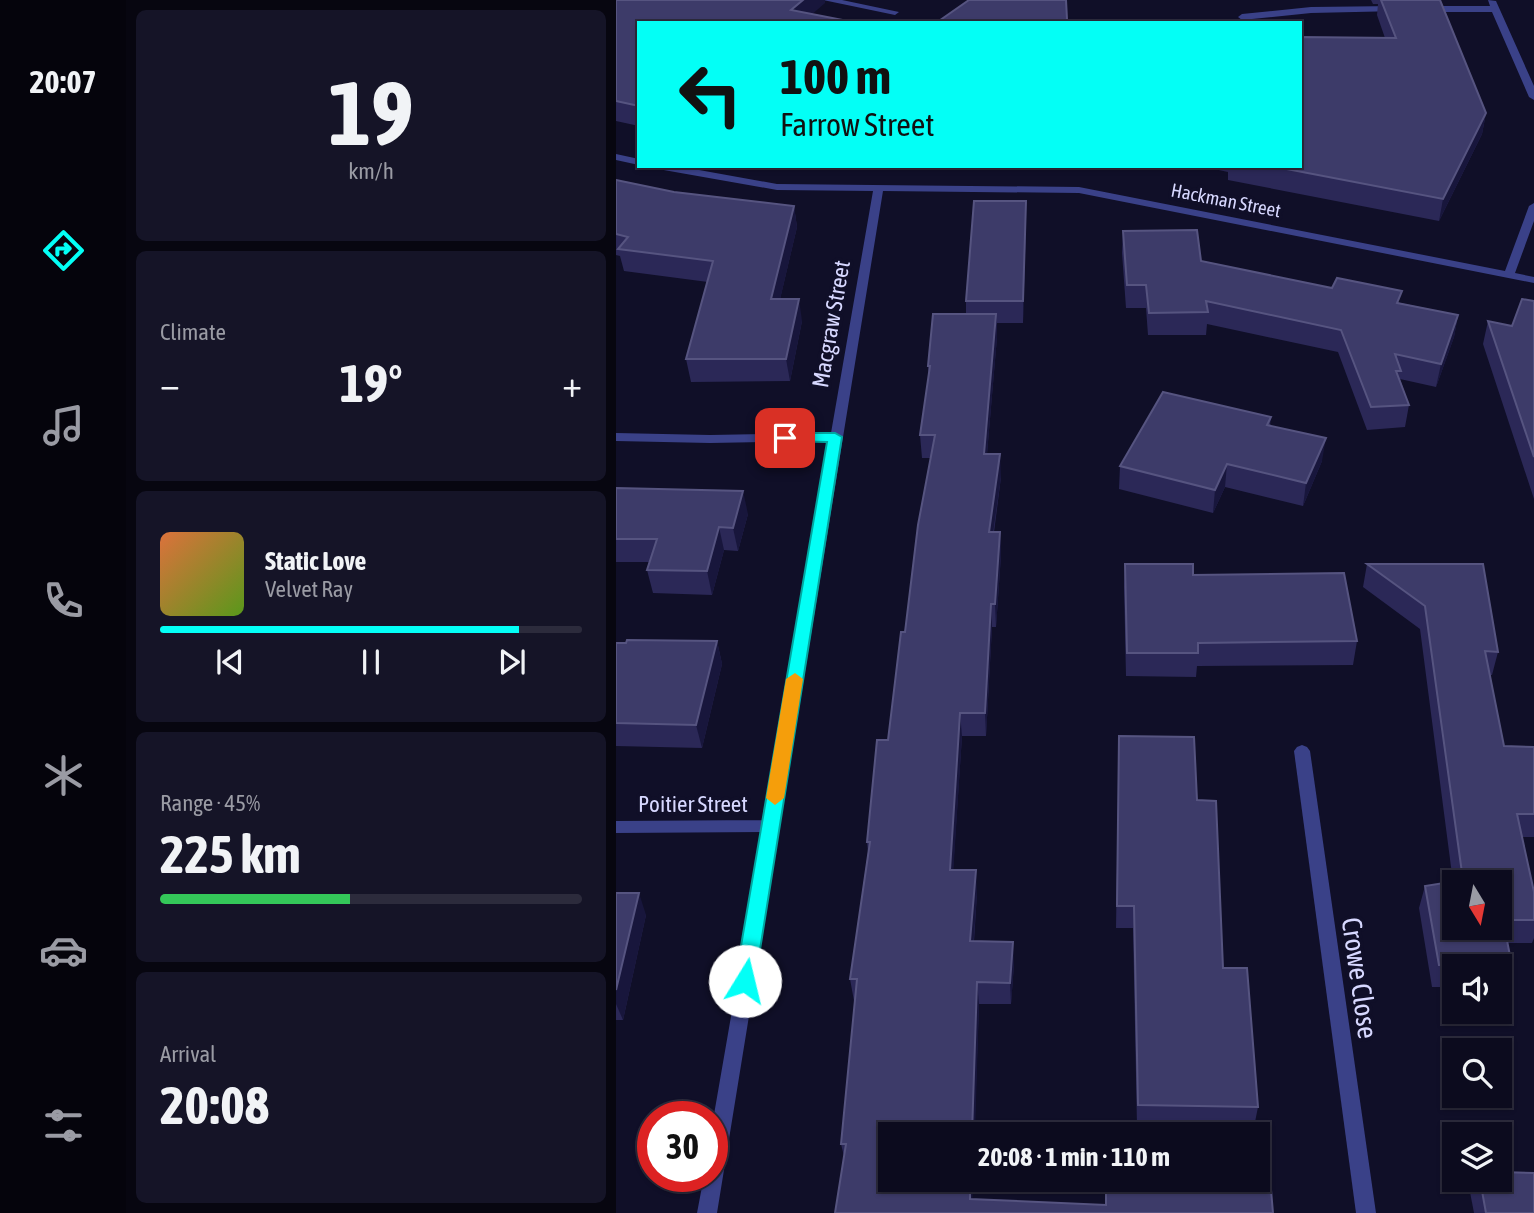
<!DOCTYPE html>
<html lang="en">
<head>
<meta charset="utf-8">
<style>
	body { margin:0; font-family:"Asap Condensed",sans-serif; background:#151427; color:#f1f3f6; height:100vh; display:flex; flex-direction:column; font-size:26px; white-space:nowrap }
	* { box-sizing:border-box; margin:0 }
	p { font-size:23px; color:#9a9ba4 }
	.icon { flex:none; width:38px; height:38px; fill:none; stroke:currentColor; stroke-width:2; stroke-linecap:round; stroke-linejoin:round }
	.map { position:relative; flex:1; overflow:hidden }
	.details { display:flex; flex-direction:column; gap:10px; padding:10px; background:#070610; width:490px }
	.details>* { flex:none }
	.hud { position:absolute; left:21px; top:21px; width:665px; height:147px; border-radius:0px; box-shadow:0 2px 5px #0004,0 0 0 2px #2c2b3c; background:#03fff6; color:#111; overflow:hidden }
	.needle { width:46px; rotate:170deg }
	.controls { position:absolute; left:826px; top:870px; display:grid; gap:14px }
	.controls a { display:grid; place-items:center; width:70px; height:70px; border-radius:0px; background:#0c0b1e; box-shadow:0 2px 5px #0004,0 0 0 2px #2c2b3c; font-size:35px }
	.speed { position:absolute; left:21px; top:1101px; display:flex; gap:14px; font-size:35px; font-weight:700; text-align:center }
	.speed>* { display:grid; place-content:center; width:91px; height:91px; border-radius:50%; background:#0c0b1e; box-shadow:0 2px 5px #0004,0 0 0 2px #2c2b3c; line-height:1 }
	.speed .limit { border:10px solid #d22; background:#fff; color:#111 }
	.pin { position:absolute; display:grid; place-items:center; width:60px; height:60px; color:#fff; margin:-30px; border-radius:14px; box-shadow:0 4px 10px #0006 }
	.me { position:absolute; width:77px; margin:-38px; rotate:9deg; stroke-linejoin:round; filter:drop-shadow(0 0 5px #0008) }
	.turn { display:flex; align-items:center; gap:24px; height:147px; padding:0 28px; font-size:32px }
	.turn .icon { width:91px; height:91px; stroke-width:2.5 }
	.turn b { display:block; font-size:49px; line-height:60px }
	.big { font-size:52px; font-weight:700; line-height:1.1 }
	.details .tile { flex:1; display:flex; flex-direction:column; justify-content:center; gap:10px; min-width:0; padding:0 24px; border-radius:10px; background:#151427 }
	.details .dial { align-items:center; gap:0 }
	.dial b { font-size:91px; line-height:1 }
	.song { display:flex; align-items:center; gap:21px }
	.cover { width:84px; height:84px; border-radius:10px; background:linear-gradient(135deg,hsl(20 70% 55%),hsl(90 70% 35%)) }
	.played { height:7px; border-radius:4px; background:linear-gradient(90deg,#03fff6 85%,#2c2b3c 85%) }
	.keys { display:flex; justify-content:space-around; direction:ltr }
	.heat { display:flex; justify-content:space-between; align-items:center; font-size:38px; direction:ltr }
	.charge { height:10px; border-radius:5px; background:linear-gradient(90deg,#34c759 45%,#2c2b3c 0) }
	.trip { position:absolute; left:262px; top:1122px; width:392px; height:70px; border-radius:0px; background:#0c0b1e; box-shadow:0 2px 5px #0004,0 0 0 2px #2c2b3c; font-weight:700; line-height:70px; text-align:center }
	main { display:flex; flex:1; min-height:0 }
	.tab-bar { display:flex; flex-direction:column; width:126px; justify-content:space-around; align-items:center; background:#05040c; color:#9a9ba4 }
	.tab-bar .icon { width:49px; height:49px }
	.tab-bar .active { color:#03fff6 }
	.tab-bar b { font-size:32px; color:#f1f3f6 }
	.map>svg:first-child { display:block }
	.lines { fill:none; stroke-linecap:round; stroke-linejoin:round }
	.minor { fill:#3a4188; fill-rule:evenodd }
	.wall { fill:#2b2857 }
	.shaded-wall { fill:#18163c }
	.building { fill:#3d3b69; stroke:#565480; stroke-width:2; fill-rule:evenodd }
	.route { fill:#03fff6; stroke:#02a6a0; stroke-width:2 }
	.slow { fill:#f59e0b }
	.labels { text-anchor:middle; stroke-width:7; stroke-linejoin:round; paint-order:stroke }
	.far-street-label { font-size:19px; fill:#d7d8ff; stroke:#100f28 }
	.street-label { font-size:23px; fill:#d7d8ff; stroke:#100f28 }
	.near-street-label { font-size:28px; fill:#d7d8ff; stroke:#100f28 }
</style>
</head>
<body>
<main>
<nav class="tab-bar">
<b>20:07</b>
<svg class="icon active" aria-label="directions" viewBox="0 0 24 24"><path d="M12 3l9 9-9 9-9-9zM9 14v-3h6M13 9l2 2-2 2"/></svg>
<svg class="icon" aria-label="music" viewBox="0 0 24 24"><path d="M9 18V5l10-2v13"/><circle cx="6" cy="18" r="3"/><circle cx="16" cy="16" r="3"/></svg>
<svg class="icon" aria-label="phone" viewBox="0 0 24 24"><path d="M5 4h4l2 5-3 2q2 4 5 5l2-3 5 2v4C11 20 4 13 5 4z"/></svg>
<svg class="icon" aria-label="climate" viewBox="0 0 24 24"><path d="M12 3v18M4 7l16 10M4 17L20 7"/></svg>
<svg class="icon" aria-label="car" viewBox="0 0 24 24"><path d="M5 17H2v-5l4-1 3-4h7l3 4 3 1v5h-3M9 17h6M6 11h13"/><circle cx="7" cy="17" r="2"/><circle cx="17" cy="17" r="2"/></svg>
<svg class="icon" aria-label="filters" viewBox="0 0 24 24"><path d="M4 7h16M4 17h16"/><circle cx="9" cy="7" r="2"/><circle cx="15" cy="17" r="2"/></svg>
</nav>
<section class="details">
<div class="tile dial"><b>19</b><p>km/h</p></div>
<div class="tile"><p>Climate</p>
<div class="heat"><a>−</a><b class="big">19°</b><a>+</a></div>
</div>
<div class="tile">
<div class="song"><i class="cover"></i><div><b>Static Love</b><p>Velvet Ray</p></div></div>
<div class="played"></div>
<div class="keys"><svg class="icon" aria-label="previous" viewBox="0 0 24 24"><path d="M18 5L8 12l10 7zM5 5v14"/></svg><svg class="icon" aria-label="pause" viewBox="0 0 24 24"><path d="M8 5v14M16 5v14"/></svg><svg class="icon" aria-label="next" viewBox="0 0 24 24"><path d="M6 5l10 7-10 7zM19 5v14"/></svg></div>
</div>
<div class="tile"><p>Range · 45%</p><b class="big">225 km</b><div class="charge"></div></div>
<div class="tile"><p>Arrival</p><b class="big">20:08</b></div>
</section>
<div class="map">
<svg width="918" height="1213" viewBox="0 0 918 1213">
	<rect width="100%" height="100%" fill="#100f28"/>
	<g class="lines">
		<!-- minor -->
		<g class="minor">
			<path d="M207,0h19l57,12 -4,3z"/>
			<path d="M872,0l8,1 38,85v14l-5,-3 -37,-85h-65l-4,-3 4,-3h63z"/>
			<path d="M780,6l3,1v4l-88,2 -69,7 -4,-3 4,-3 69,-7z"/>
			<path d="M0,154l23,5v6l-23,-5z"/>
			<path d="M37,166h24l100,18 302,3 426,84 24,-65 5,-3v18l-19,52 19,4v6l-455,-90 -196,-2 -166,1022h-20l7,-37h8v-50l51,-294 -147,1v-12l149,-1 65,-379 -120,2 -94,-2v-8l94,2 121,-2 42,-242 -96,-1 -119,-21z"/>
			<path d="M686,745l5,2 3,4 66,462h-20l-62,-462 3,-4z"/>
		</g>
	</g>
	<!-- wall -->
	<g class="wall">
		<path d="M0,0l209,3 -186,20v103l-23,-5z"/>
		<path d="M755,0h69l46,113 -4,21 -43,87 -211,-41v-8l-28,-6h100l85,-128 -8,-23 1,-11h-5z"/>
		<path d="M0,180l58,12 120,14 3,21 -17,72 22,22 -12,60 -99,1 -5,-23 22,-77 -84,-11 -4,-15 -4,-1z"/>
		<path d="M410,201v22l-3,100h-26v14l-10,117 14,23 -7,55h6l1,23 -5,72h-4l-6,109h-24l-9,134 24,23 -3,48 40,23 -3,40h-32l-7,195 133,6v-25h65v8l103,25h-438l9,-57 -3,-12 14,-143h-1l-4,-22 18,-127 -1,-10 21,-102 43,-282h-9l-2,-23 9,-57 -1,-12 38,-52v-13z"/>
		<path d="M507,231l78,30 257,54 -4,22 -18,50 -36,-8 9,26 -4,22 -38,3 -29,-78 -131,-28 -1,11h-58l-2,-27h-20l-4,-55z"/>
		<path d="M918,301v198l-51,-155 5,-23 24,5z"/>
		<path d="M655,417l-1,8 52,36 -19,45 -78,-19 -12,26 -94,-24 1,-23z"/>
		<path d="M0,488l132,26 -10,37 -14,-1 -12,45 -59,-2 -6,-23 2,-8h-33z"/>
		<path d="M509,564l68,11 164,66 -4,24 -156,1 -1,11 -70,-1 -2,-89z"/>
		<path d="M751,564l131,88 -6,23h-2l14,71 30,1v90h-12l12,55v46l-2,5h-25l5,23 -8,22h-4v-22h-46v21h-22l-13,-79 6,-22 28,-4 -33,-253 -57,-42z"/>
		<path d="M101,641l5,23 -20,84 -86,-2v-103z"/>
		<path d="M503,736l78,64 26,168 35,139 -4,20 -117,-1 -4,-198h-17z"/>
		<path d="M0,893l30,22 -23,105h-7z"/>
		<path d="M859,1180h25l34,33h-60l-4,-21z"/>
	</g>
	<!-- shaded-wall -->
	<g class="shaded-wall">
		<path d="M187,0h22v3l-23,20 -11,-13z"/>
		<path d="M870,113l-4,21 -43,87 4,-22z"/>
		<path d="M410,201v22l-3,100v-22z"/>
		<path d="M178,206l3,21 -22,94 -4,-22z"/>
		<path d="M183,299l3,22 -12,60 -4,-22z"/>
		<path d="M380,314l1,23 -12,140 -1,-23z"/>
		<path d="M842,315l-4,22 -18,50 5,-23z"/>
		<path d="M710,438l-4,23 -19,45 3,-23z"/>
		<path d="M384,454l1,23 -11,78 -1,-23z"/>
		<path d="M611,464l-2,23 -12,26 2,-23z"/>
		<path d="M127,491l5,23 -10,37 -5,-23z"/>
		<path d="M103,527l5,23 -12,45 -5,-24z"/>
		<path d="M384,532l1,23 -5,72 -1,-23z"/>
		<path d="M375,604l1,23 -6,109 -1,-23z"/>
		<path d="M101,641l5,23 -20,84 -6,-23z"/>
		<path d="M344,713l2,23 -10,156 -2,-22z"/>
		<path d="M360,870l1,23 -5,70 -2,-22z"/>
		<path d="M23,893l7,22 -23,105 -7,-16v-14z"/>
		<path d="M397,942l1,22 -3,40 -1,-21z"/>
		<path d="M361,982l2,22 -4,130h-3z"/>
		<path d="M354,1180h3l-1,33 -2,-14z"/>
	</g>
	<!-- building -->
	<g class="building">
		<path d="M0,0h187l-12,10 67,13h-219v83l-23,-5z"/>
		<path d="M353,0h97l1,19 -5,4h-126z"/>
		<path d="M765,0h59l46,113 -43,86 -172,-33h29v-129l96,1z"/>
		<path d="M0,180l58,12 120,14 -23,93h28l-13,60h-100l27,-98 -95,-12 10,-12 -12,-3z"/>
		<path d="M358,201h52l-3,100h-57z"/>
		<path d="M581,230l4,31 131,27 5,-10 65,13 -5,12 61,12 -17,49 -46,-10 6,17h-5l13,34 -38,2 -30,-77 -135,-29 2,11 -59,1 -3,-28h-19l-4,-54z"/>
		<path d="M906,299l12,2v156l-46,-136 24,5z"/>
		<path d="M317,314h63l-12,140h16l-11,78h11l-5,72h-4l-6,109h-25l-10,157h26l-6,71 43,1 -3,41 -33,-1 -5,152h-81v46h79v19l136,6v-25h64v8l101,2 2,23h-438l11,-69h-5l16,-165h-7l20,-137h-3l10,-102h11l13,-108h4l13,-107 17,-90h-15l10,-69h-2z"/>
		<path d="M547,392l108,25 -4,8 59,13 -20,45 -79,-19 -12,26 -95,-24z"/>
		<path d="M0,488l127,3 -10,37 -14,-1 -12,44 -60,-1 10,-31h-41z"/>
		<path d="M509,564h68v11l151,-2 13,68 -159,2v10h-71z"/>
		<path d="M751,564h116l15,88 -13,-1 19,95 30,1v67h-17l17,78v28h-31l9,46 -73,-1 -14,-79 38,-6 -38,-274zM838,882h46v46h-46z"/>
		<path d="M11,640l90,1 -21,84 -80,-2v-80h10z"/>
		<path d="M503,736l75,1 3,63 19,1 7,167h24l11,139 -120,-2 -4,-199h-17z"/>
		<path d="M0,893h23l-23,97z"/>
		<path d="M884,1172l34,1v40h-48l-6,-33h20z"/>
	</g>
	<!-- route -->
	<path class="route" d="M169,433h50l7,4 -87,544 -3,6 -7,2 -7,-2 -3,-6 92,-539 -47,-1 -2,-3z"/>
	<!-- slow -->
	<path class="slow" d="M179,673l8,6 -19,119 -9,7 -9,-7 20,-119z"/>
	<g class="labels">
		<!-- far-street labels -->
		<g class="far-street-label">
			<text transform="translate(610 200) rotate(11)" y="7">Hackman Street</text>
		</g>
		<!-- street labels -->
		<g class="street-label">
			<text transform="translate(215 324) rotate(-80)" y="8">Macgraw Street</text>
			<text x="77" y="812">Poitier Street</text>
		</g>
		<!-- near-street labels -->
		<g class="near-street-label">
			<text transform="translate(744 978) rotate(82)" y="10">Crowe Close</text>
		</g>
	</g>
</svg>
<div class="controls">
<a><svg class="needle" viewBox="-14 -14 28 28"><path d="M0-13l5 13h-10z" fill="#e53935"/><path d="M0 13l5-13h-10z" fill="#9a9ba4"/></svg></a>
<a><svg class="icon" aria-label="sound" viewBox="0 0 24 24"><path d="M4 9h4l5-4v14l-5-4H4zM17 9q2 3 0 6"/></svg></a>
<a><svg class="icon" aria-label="search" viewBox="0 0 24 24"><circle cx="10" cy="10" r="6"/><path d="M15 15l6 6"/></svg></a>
<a><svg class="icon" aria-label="layers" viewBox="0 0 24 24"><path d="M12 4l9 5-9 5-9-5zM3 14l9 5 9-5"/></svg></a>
</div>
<div class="speed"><div class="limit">30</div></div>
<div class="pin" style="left:169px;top:438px;background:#d93025"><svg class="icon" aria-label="arrive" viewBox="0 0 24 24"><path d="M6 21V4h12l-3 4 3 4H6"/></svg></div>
<svg class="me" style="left:129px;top:981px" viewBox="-20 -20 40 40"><circle r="19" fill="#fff"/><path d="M0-13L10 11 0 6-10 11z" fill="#03fff6"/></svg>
<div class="trip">20:08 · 1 min · 110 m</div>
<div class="hud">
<div class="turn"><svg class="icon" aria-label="left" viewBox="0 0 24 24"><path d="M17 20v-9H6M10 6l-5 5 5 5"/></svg><div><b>100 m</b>Farrow Street</div></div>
</div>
</div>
</main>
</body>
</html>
